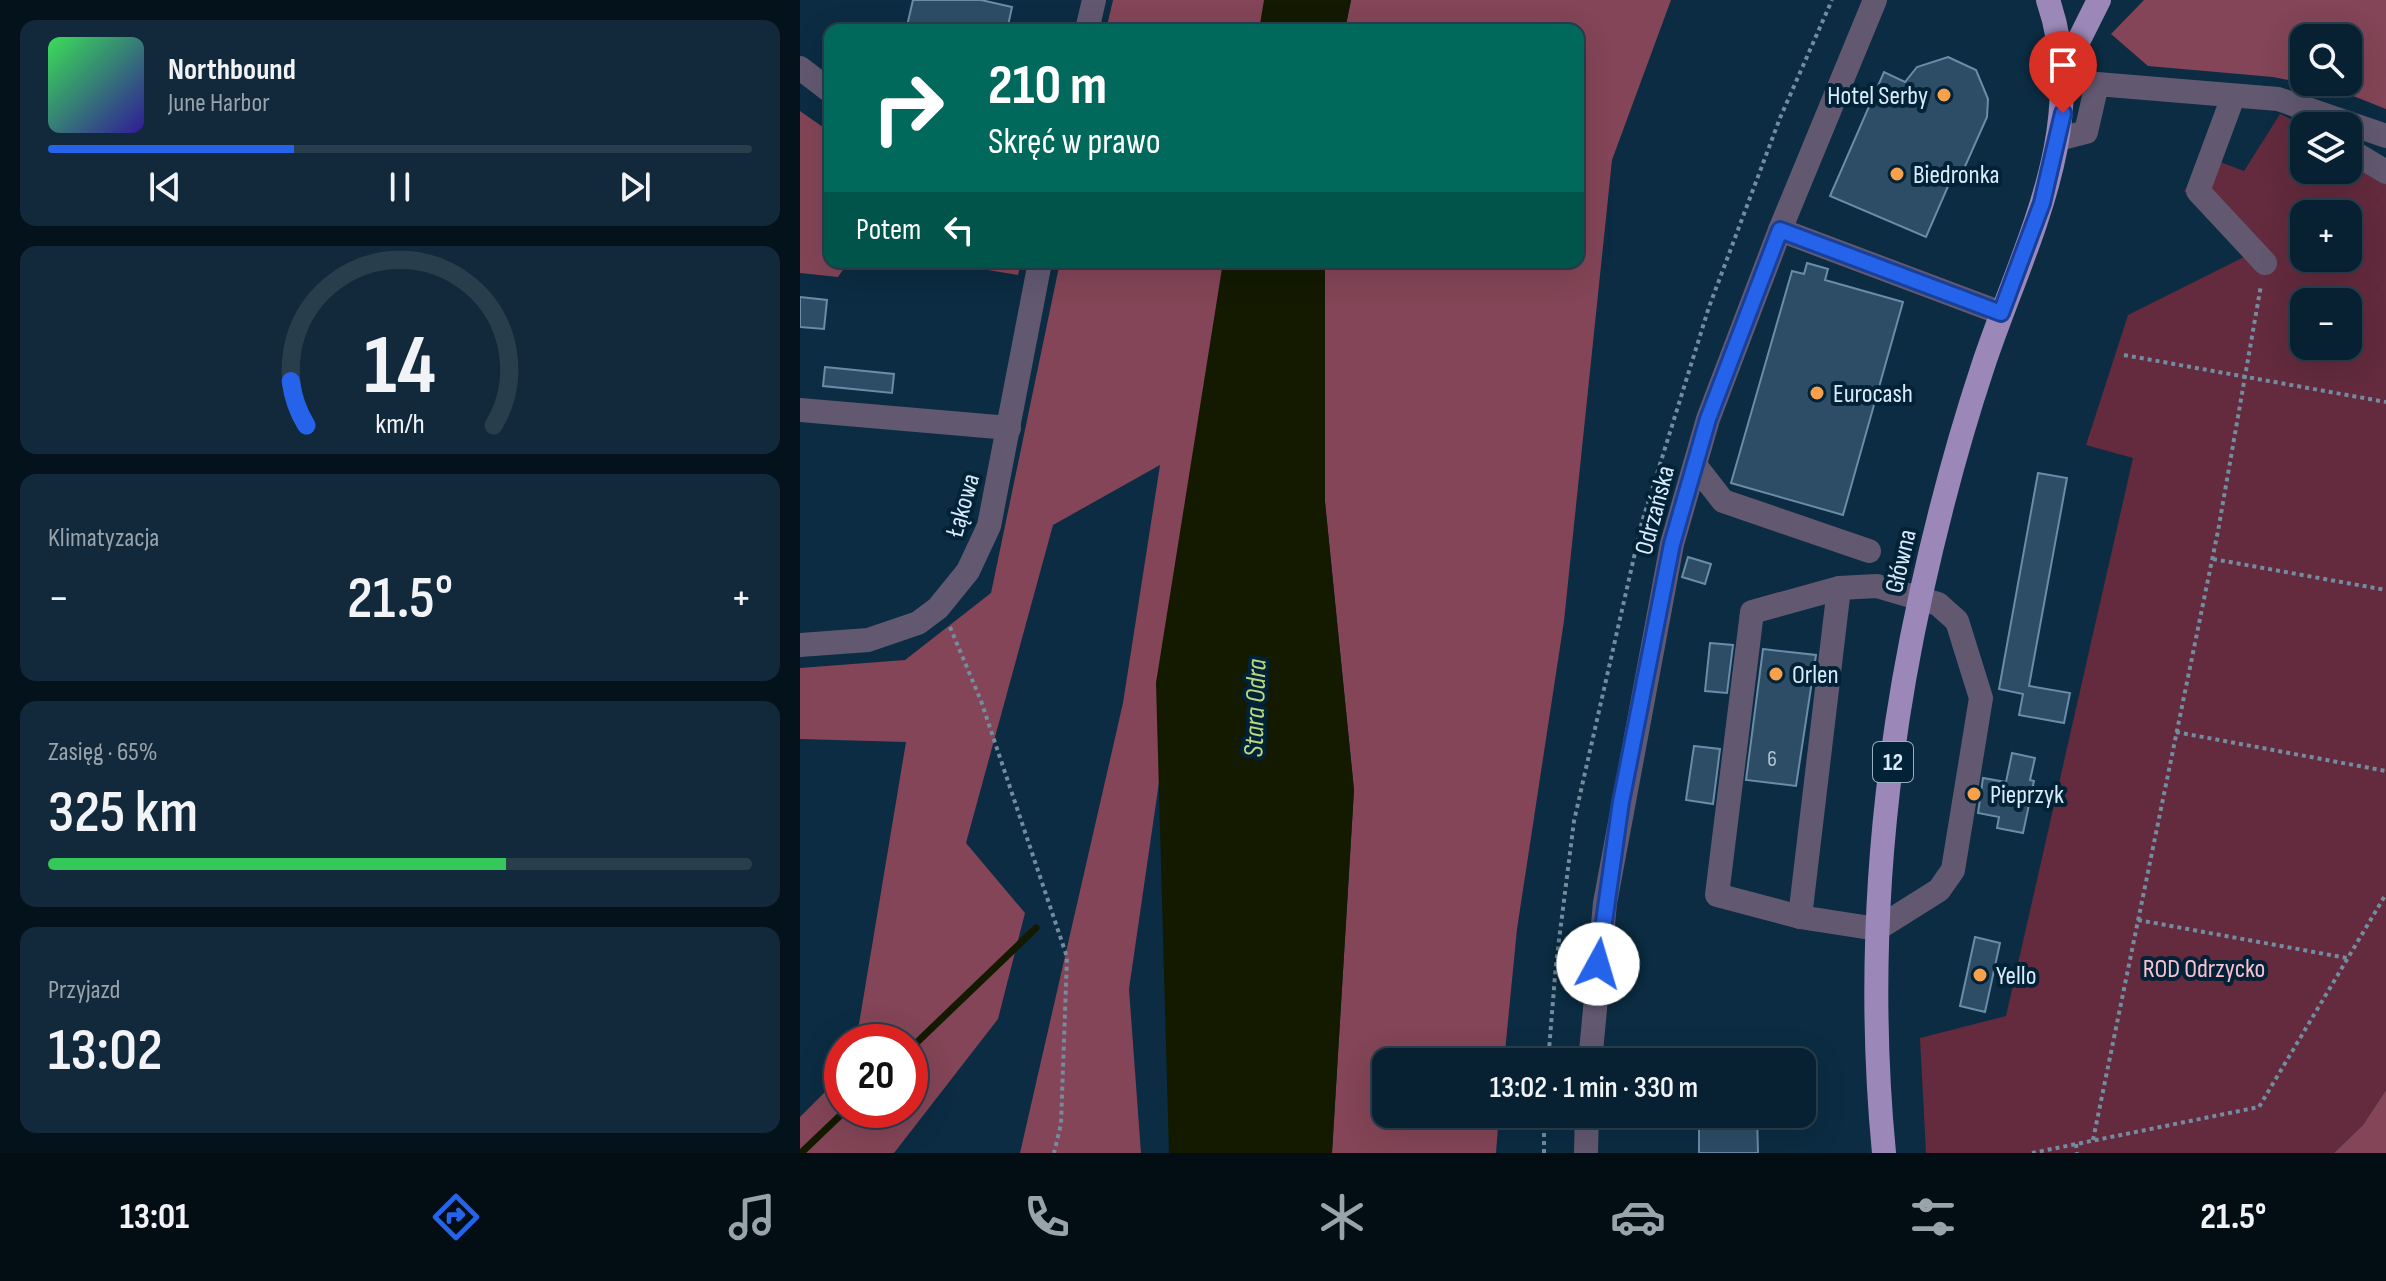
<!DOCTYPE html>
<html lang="pl">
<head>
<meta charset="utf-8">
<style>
	body { margin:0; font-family:"Sofia Sans Condensed",sans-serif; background:#11293a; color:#f1f3f6; height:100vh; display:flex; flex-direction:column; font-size:30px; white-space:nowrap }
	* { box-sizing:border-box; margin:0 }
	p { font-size:26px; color:#98a3ac }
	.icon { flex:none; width:44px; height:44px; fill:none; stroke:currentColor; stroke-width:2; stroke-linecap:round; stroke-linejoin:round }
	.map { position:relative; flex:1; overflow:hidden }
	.panel { display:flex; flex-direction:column; gap:20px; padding:20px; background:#04121c; width:800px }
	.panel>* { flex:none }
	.hud { position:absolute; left:24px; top:24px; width:760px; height:244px; border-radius:16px; box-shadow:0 8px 32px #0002,0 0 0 2px #293e4d; background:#00695c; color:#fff; overflow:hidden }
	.buttons { position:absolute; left:1490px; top:24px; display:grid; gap:16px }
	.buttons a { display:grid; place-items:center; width:72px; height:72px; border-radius:16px; background:#082132; box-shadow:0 8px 32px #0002,0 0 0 2px #293e4d; font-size:40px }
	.speed { position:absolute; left:24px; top:1024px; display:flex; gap:16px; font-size:40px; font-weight:700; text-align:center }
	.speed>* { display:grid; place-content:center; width:104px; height:104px; border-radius:50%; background:#082132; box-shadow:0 8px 32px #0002,0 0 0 2px #293e4d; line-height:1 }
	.speed .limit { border:12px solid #d22; background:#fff; color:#111 }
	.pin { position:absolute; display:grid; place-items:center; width:68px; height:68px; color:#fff; margin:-82px -34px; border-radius:50% 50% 50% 0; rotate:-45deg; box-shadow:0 0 8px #0007 }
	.pin .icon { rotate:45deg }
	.me { position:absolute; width:88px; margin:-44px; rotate:6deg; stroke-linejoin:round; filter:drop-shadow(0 0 6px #0008) }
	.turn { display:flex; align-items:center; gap:28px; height:168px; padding:0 32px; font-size:36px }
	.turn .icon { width:104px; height:104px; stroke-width:2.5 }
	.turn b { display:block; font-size:56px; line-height:68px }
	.then { display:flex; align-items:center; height:76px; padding:0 32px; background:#0003; gap:16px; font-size:30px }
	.big { font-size:60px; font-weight:600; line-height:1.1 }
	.panel .tile { flex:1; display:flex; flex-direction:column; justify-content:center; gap:12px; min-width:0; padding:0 28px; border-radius:16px; background:#11293a }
	.panel .dial { align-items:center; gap:0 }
	.dial svg { height:208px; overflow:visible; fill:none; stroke:#293e4d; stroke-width:7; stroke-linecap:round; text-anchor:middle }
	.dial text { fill:#f1f3f6; stroke:none }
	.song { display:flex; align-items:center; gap:24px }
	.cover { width:96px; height:96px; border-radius:12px; background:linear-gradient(135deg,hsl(130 70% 55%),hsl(250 70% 35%)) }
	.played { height:8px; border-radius:4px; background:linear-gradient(90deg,#2563eb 35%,#293e4d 35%) }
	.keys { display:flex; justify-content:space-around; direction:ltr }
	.heat { display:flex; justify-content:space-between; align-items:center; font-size:44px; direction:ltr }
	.charge { height:12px; border-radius:6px; background:linear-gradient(90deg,#34c759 65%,#293e4d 0) }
	.trip { position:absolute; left:572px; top:1048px; width:444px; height:80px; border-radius:16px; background:#082132; box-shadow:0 8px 32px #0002,0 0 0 2px #293e4d; font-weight:600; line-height:80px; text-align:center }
	.tabs { display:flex; height:128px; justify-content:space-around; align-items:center; background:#030d14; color:#98a3ac }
	.tabs .icon { width:56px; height:56px }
	.tabs .active { color:#2563eb }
	.tabs b { font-size:36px; color:#f1f3f6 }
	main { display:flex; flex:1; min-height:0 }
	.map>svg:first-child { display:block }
	.green { fill:#632b3d; fill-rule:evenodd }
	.forest { fill:#834557; fill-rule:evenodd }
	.water { fill:#131a00 }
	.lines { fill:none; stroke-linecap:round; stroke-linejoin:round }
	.stream { stroke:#131a00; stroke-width:7 }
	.building { fill:#2d4d66; stroke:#6a8ca7; stroke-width:2 }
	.path { stroke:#738c9f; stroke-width:4; stroke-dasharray:4 4; stroke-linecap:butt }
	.minor { stroke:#625971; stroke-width:24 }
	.major { stroke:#9b88b9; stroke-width:24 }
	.route-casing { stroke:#184099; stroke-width:20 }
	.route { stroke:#2563eb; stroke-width:14 }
	.poi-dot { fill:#f8a14a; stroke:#012237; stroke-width:3 }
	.labels { text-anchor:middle; stroke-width:8; stroke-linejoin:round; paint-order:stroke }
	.number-label { font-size:22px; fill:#aec4d5 }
	.shield { fill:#012237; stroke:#98afc0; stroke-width:2 }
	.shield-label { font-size:24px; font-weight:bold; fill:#d9ebfa }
	.poi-label { font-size:26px; fill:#d9ebfa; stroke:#012237; text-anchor:start }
	.street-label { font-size:26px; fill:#d9ebfa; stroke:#012237 }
	.park-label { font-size:26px; fill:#fbc0cf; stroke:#012237 }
	.water-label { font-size:28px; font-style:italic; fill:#bdd77f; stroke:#012237 }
</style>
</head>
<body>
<main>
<section class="panel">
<div class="tile">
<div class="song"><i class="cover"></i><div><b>Northbound</b><p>June Harbor</p></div></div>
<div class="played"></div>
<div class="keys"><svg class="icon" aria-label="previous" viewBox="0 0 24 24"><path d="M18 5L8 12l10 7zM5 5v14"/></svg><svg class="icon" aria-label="pause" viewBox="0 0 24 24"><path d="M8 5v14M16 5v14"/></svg><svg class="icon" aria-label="next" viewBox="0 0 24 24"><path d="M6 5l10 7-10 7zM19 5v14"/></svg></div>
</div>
<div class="tile dial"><svg viewBox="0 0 100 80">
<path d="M14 69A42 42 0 1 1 86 69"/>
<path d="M14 69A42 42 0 0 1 8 52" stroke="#2563eb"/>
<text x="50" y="56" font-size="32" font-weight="700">14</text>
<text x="50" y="72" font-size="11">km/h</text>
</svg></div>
<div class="tile"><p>Klimatyzacja</p>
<div class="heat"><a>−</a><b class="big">21.5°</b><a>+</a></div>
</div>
<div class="tile"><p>Zasięg · 65%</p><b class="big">325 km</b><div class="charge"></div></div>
<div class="tile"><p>Przyjazd</p><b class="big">13:02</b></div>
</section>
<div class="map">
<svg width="1586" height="1153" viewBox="0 0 1586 1153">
	<rect width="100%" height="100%" fill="#0b2c42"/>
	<!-- green -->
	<path class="green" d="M1480,114l25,12 -1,44h44v-24l38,18v926l-23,35 -29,28h-408l-6,-115 86,-22 127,-558 -47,-13 42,-130 122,-61 -66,-63 23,-34 37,14zM1504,214h44v44h-44zM1504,302h44v44h-44z"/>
	<!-- forest -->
	<g class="forest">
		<path d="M313,0h171l-5,30h-173z"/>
		<path d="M551,0h320l-59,160 -48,461 -47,308 -13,133h-118v52h113l-3,39h-164l22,-363 -29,-288v-240h253v-232h-233z"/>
		<path d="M1344,0h242v109l-48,-19 -65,-13 -125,-11 -37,-32zM1548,38v44h-44v-44z"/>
		<path d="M0,111l30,21v130h18l-10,15 -38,-4z"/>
		<path d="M140,262h81l-3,13z"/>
		<path d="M260,262h182l-67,410 -46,317 12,164h-121l103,-450 37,-238 -107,60 -87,318 59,70 -27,106 -104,134h-94v-36l42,-42v35h68v-68h-54l50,-300 -106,-3v-71l105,-8 86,-67z"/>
		<path d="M1586,1090v63h-52l29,-28z"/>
	</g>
	<!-- water -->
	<g class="water">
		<path d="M464,0h87l-6,30h-86z"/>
		<path d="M423,262h102v240l29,288 -22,363h-163l-13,-470z"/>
	</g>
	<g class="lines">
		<!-- stream -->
		<g class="stream">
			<path d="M110,1049l126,-121"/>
			<path d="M1,1153l45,-43"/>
		</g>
	</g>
	<!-- building -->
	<g class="building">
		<path d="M113,0h68l31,7 -5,23h-101z"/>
		<path d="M1148,57l28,13 12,29 -1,18 -28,63 -7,-3 -26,60 -96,-41 54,-124 21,10 12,-15z"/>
		<path d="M1007,263l21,6 -3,11 78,22 -60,213 -112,-32 61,-212 12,3z"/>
		<path d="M0,297l27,3 -3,29 -24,-2z"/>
		<path d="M25,367l69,7 -2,19 -69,-7z"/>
		<path d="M1238,473l29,5 -38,208 41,7 -6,30 -45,-8 4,-21 -24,-5z"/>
		<path d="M888,557l23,7 -6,20 -23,-7z"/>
		<path d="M910,643l23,2 -6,48 -22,-2z"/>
		<path d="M963,649l53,6 -20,131 -50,-6z"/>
		<path d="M894,746l26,3 -7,55 -27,-4z"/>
		<path d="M1212,753l23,5 -5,22 4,1 -11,52 -26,-5 2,-11 -21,-4 5,-35 23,4z"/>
		<path d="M1175,937l25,6 -15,69 -25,-6z"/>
		<path d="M899,1114h58l1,39h-59z"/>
	</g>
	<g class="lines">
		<!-- path -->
		<g class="path">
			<path d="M1324,355l262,47"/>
			<path d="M840,544l11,-20"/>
			<path d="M1413,559l173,31"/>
			<path d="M150,627l31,74 86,256 -6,167 -7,29"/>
			<path d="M1376,732l210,39"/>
			<path d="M1338,920l209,38"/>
			<path d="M748,1062l8,-98 18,-143 68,-299 67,-215 71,-189 52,-118"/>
			<path d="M1293,1140l125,-609 43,-246"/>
			<path d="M1276,1144l1,9"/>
			<path d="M744,1153v-39"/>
			<path d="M1232,1153l227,-46 127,-213"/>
		</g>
		<!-- minor -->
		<g class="minor">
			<path d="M287,30l7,-30"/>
			<path d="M0,68l30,23"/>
			<path d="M1433,97l-35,94 67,72"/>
			<path d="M1259,139l27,-7 11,-48 181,15 108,37"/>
			<path d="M1548,149l38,23"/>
			<path d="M980,230l221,83"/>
			<path d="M0,410l209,18"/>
			<path d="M895,465l28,36 146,50"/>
			<path d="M1077,586l61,18 19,17 24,77 -28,172 -14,20 -62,39 -77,-12 39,-329z"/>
			<path d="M0,645l68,-5 50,-17 20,-15 30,-37 21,-45 51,-264"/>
			<path d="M1000,917l-83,-22 35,-283 87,-24"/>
			<path d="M790,1062l15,-159 67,-359 36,-125 72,-189 95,-230"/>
			<path d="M786,1153l1,-39"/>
		</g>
		<!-- major -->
		<g class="major">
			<path d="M1263,72l36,-72"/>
			<path d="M1084,1153c-18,-186 -3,-377 37,-559 17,-77 37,-153 62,-228 39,-118 109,-239 65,-366"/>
		</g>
	</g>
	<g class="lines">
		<defs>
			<path id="route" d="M798,964l23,-162 51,-258 36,-125 72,-189 221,83 41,-110 21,-90"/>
		</defs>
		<!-- route casing -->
		<use href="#route" class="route-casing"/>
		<!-- route -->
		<use href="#route" class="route"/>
	</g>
	<!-- markers -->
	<g class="poi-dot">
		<circle cx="1144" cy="95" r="8"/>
		<circle cx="1097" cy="174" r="8"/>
		<circle cx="1017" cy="393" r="8"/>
		<circle cx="976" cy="674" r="8"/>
		<circle cx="1174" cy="794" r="8"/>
		<circle cx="1180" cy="975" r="8"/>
	</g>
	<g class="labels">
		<!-- number labels -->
		<g class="number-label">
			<text x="972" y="766">6</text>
		</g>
		<!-- shield labels -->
		<rect class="shield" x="1073" y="742" width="40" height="40" rx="6"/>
		<g class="shield-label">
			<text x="1093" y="770">12</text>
		</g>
		<!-- poi labels -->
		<g class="poi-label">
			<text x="1128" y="104" text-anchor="end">Hotel Serby</text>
			<text x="1113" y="183">Biedronka</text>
			<text x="1033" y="402">Eurocash</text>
			<text x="992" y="683">Orlen</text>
			<text x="1190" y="803">Pieprzyk</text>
			<text x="1196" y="984">Yello</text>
		</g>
		<!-- street labels -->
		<g class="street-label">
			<text transform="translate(162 505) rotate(-74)" y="9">Łąkowa</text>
			<text transform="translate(854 510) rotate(-75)" y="9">Odrzańska</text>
			<text transform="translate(1100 561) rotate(-77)" y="9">Główna</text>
		</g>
		<!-- park labels -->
		<g class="park-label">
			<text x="1404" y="977">ROD Odrzycko</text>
		</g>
		<!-- water labels -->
		<g class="water-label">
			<text transform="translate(454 708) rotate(-88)" y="10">Stara Odra</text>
		</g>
	</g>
</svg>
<div class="buttons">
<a><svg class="icon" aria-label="search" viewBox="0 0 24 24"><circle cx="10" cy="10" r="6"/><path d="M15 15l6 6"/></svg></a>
<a><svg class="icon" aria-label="layers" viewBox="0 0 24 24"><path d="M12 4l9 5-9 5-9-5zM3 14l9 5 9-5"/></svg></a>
<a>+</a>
<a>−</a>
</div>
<div class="speed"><div class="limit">20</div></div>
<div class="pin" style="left:1263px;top:113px;background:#d93025"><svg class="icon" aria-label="arrive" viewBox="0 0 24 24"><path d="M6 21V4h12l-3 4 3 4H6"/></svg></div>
<svg class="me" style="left:798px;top:964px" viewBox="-20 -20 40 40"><circle r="19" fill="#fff"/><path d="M0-13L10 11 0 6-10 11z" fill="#2563eb"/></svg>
<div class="trip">13:02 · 1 min · 330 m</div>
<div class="hud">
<div class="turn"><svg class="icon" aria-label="right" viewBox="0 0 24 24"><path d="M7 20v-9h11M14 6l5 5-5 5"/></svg><div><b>210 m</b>Skręć w prawo</div></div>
<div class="then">Potem<svg class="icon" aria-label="left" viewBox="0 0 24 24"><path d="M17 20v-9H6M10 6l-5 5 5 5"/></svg></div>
</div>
</div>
</main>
<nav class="tabs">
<b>13:01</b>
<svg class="icon active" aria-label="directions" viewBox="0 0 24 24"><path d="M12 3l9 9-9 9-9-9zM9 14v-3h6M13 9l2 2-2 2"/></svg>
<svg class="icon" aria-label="music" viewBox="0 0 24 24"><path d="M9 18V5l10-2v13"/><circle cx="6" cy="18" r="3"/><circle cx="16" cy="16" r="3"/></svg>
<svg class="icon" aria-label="phone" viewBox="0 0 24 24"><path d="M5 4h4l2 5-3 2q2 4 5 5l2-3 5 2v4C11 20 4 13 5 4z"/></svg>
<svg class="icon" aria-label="climate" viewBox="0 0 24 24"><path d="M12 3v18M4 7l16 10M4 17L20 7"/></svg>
<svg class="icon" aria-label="car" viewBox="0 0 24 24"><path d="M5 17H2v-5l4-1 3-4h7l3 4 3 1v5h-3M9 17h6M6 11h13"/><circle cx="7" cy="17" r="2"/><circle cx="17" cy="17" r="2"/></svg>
<svg class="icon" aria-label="filters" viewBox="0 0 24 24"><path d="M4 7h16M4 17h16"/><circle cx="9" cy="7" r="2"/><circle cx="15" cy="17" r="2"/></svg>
<b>21.5°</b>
</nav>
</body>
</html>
